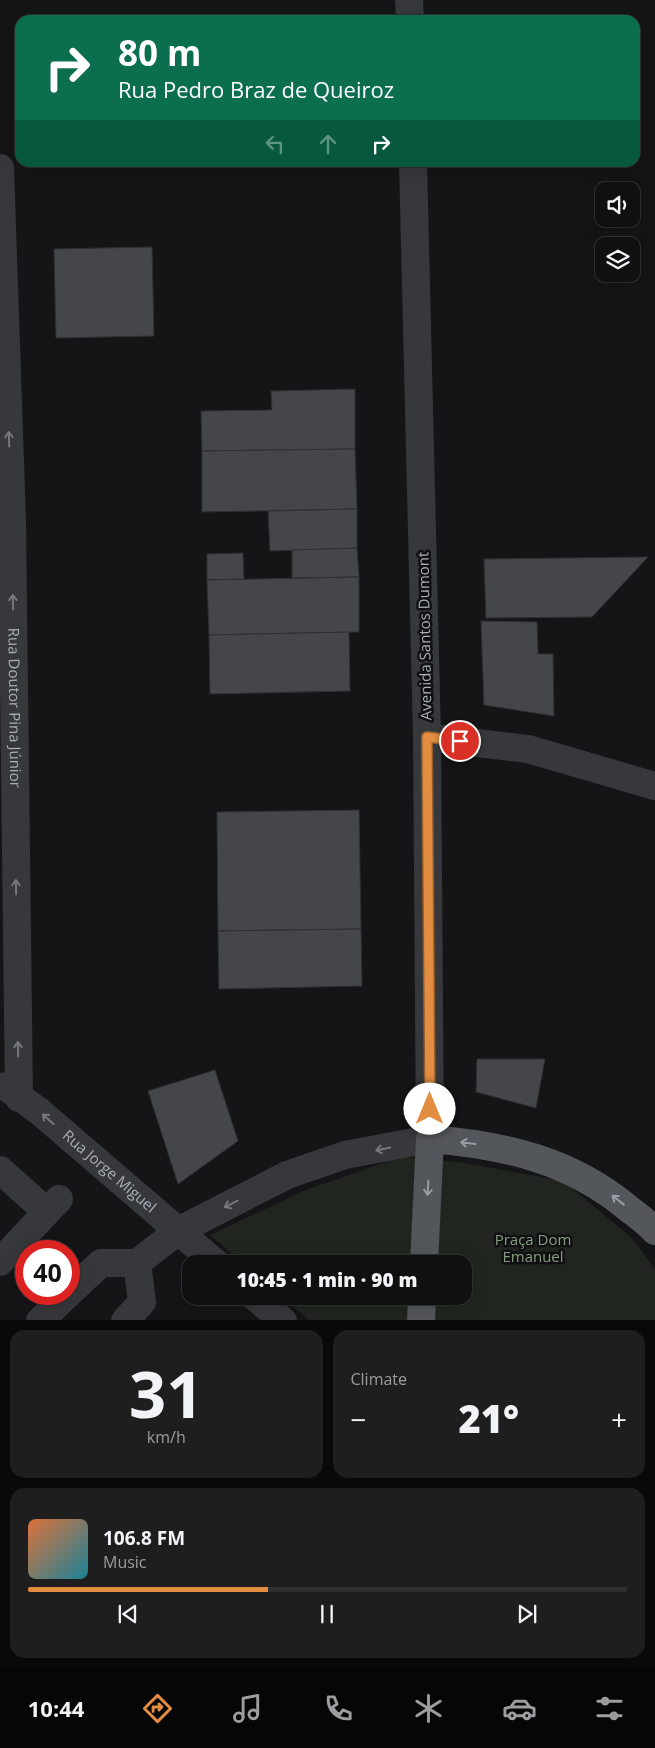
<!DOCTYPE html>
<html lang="en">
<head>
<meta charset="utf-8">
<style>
	body { margin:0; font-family:"Open Sans",sans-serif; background:#1e1e1f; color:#f1f3f6; height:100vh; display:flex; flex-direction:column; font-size:19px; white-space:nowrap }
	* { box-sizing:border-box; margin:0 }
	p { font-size:16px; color:#9c9d9f }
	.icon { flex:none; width:28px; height:28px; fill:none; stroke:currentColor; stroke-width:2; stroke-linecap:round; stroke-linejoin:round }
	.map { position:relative; height:1320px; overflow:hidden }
	.drawer { display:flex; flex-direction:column; gap:10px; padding:10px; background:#090909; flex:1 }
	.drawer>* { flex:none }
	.banner { position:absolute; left:15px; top:15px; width:625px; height:152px; border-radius:15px; box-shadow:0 5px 20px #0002,0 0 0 1px #303031; background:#0b6e4f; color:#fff; overflow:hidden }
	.buttons { position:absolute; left:595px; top:182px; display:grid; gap:10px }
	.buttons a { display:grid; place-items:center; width:45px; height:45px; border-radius:10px; background:#101011; box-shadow:0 5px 20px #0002,0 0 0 1px #303031; font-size:25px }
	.speed { position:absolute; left:15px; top:1240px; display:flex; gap:10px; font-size:25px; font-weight:700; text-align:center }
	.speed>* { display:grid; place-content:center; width:65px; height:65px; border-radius:50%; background:#101011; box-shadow:0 5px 20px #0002,0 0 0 1px #303031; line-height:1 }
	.speed .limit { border:8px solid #d22; background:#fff; color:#111 }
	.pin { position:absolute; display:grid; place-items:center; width:42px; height:42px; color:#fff; margin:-21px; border:2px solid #fff; border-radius:50%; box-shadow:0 1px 5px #0007 }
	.me { position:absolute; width:55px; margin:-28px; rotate:0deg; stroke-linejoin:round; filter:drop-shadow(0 0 4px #0008) }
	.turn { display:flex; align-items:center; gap:18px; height:105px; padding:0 20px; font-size:22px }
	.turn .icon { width:65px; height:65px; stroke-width:2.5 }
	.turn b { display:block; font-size:35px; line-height:42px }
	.lanes { display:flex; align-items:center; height:48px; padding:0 20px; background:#0003; justify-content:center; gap:25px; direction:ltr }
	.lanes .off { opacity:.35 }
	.big { font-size:38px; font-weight:800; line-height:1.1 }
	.drawer .card { flex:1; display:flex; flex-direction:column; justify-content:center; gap:8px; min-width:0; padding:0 18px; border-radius:15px; background:#1e1e1f }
	.drawer .dial { align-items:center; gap:0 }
	.dial b { font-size:65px; line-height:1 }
	.song { display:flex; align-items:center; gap:15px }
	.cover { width:60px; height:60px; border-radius:8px; background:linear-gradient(135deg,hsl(20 70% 55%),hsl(190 70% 35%)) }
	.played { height:5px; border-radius:2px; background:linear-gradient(90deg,#e28d41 40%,#303031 40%) }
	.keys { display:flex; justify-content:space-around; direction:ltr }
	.heat { display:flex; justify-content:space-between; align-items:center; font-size:28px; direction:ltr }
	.drawer .tiles { flex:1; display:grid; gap:10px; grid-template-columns:1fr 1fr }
	.card:last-child { grid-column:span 2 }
	.trip { position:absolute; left:182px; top:1255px; width:290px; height:50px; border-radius:15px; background:#101011; box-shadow:0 5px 20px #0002,0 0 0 1px #303031; font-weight:800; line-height:50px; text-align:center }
	.tabs { display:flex; height:80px; justify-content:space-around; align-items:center; background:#060607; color:#9c9d9f }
	.tabs .icon { width:35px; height:35px }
	.tabs .current { color:#e28d41 }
	.tabs b { font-size:22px; color:#f1f3f6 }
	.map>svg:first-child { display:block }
	.green { fill:#20261f }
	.building { fill:#444649; stroke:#2f3032 }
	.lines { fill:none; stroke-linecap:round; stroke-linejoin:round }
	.minor { stroke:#36383b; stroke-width:28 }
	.major { stroke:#53565a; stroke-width:28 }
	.oneway { stroke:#75797f }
	.oneway2 { stroke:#979da4 }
	.route-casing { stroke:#935c2a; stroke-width:12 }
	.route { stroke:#e28d41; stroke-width:9 }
	.labels { text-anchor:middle; stroke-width:5; stroke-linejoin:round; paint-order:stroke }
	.street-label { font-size:15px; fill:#a8afb6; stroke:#101012 }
	.park-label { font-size:15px; fill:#859f81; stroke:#101012 }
</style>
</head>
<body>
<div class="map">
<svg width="655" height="1321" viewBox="0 0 655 1321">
	<rect width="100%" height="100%" fill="#151517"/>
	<!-- green -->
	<path class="green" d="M401,1157l58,5 104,19 69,57 23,31v51h-346l-28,-24h183v-32h-220l-34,-29 93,-44z"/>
	<!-- building -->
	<g class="building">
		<path d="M152,247l2,89 -98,2 -2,-89z"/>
		<path d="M355,389v60l-153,2 -1,-40 71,-1 -1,-19z"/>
		<path d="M355,449l2,60 -155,3v-61z"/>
		<path d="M357,509v39l-87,3 -2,-40z"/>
		<path d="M357,548l2,29 -67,1v-28z"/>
		<path d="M243,553l1,26 -37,1v-26z"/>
		<path d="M648,557l-56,60 -106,1 -2,-59z"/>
		<path d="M359,577v55l-150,3 -2,-55z"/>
		<path d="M481,621l56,1 1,32h15l1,62 -70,-11z"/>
		<path d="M349,632l1,59 -140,3 -1,-59z"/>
		<path d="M359,810l2,119 -143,2 -1,-119z"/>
		<path d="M361,929l1,57 -143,3 -1,-58z"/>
		<path d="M477,1059h68l-9,49 -60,-16z"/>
		<path d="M215,1070l23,71 -60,43 -30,-93z"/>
	</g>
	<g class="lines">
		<!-- minor -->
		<g class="minor">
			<path d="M409,0l1,20"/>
			<path id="s1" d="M0,168l12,353 7,577"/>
			<path d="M427,737l101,12 127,37"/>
			<path id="s2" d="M5,1086l35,26 177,152"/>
			<path d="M0,1170l47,42"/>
			<path d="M0,1262l59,-63"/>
			<path d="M69,1293l32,-30h36l41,-32 109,-56 58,-20 85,-16 -3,-402 -14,-575"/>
			<path d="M254,1296l29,25"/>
			<path d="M40,1321l28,-27"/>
			<path d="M125,1321l17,-19 -5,-39"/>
		</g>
		<!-- major -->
		<g class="major">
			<path d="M424,1264l6,-125c74,6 141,21 199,70 9,7 19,14 26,22"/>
			<path d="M421,1321l1,-25"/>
		</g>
	</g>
	<!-- one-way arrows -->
	<defs><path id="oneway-shaft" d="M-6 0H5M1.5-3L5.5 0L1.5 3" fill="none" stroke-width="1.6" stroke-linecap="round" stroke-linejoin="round" transform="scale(1.25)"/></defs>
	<g class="oneway">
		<use href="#oneway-shaft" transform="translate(9 439) rotate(-92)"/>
		<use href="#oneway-shaft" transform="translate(13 602) rotate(-91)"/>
		<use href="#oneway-shaft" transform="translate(16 887) rotate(-91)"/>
		<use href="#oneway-shaft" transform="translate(18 1049) rotate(-91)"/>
		<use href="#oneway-shaft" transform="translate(48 1119) rotate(-139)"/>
		<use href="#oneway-shaft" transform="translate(383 1149) rotate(169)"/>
		<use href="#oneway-shaft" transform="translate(231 1204) rotate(153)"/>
	</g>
	<g class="oneway2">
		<use href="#oneway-shaft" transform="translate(468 1143) rotate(-173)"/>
		<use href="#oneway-shaft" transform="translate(428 1188) rotate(93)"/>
		<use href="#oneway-shaft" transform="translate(618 1200) rotate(-142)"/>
	</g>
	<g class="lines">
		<defs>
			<path id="route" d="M430,1109l-3,-372 33,4"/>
		</defs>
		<!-- route casing -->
		<use href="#route" class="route-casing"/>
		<!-- route -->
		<use href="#route" class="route"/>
	</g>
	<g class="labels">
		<!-- street labels -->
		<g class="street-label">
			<text transform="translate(425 636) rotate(-91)" y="5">Avenida Santos Dumont</text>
			<text dy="5" stroke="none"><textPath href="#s1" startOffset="540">Rua Doutor Pina Júnior</textPath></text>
			<text dy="5" stroke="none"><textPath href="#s2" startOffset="135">Rua Jorge Miguel</textPath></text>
		</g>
		<!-- park labels -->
		<g class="park-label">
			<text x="533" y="1245">Praça Dom<tspan x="533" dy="17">Emanuel</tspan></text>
		</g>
	</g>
</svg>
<div class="buttons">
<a><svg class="icon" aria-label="sound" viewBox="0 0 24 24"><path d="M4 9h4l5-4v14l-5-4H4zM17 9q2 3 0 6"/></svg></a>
<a><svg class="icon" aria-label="layers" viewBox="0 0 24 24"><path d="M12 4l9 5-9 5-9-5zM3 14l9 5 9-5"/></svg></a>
</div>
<div class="speed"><div class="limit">40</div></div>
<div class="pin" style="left:460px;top:741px;background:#d93025"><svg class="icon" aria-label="arrive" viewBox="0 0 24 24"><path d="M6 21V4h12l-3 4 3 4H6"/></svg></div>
<svg class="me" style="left:430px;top:1109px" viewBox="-20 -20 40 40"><circle r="19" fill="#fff"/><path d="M0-13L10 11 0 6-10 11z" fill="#e28d41"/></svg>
<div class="trip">10:45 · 1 min · 90 m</div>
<div class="banner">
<div class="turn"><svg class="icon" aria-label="right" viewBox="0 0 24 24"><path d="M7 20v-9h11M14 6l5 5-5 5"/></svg><div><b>80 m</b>Rua Pedro Braz de Queiroz</div></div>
<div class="lanes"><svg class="icon off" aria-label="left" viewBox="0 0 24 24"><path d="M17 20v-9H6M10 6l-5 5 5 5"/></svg><svg class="icon off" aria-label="ahead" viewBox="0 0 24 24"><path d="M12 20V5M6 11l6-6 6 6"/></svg><svg class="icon" aria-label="right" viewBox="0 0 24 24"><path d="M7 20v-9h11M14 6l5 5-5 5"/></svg></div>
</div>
</div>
<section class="drawer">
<div class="tiles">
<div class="card dial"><b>31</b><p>km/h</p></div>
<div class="card"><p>Climate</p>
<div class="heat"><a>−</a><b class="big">21°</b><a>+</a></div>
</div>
<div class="card">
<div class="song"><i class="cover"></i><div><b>106.8 FM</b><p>Music</p></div></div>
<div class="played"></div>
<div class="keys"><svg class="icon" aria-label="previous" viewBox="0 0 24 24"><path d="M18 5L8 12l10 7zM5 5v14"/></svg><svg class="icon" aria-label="pause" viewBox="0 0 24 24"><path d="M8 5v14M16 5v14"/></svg><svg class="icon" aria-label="next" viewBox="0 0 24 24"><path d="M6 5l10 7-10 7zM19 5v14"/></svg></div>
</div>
</div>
</section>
<nav class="tabs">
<b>10:44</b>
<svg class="icon current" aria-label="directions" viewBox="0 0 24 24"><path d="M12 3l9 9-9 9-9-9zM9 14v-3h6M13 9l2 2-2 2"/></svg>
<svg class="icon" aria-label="music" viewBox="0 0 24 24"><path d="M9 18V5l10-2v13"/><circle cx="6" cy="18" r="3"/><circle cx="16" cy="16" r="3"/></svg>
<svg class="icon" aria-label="phone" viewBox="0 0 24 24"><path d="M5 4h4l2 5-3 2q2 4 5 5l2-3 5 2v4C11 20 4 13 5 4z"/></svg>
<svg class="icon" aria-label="climate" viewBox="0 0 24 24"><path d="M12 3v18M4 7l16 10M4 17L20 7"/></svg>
<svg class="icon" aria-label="car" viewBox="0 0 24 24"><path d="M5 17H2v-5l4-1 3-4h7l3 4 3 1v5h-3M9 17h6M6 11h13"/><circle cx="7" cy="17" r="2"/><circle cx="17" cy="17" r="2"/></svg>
<svg class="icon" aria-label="filters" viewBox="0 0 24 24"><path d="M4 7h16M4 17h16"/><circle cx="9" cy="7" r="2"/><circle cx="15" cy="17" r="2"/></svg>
</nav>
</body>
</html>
